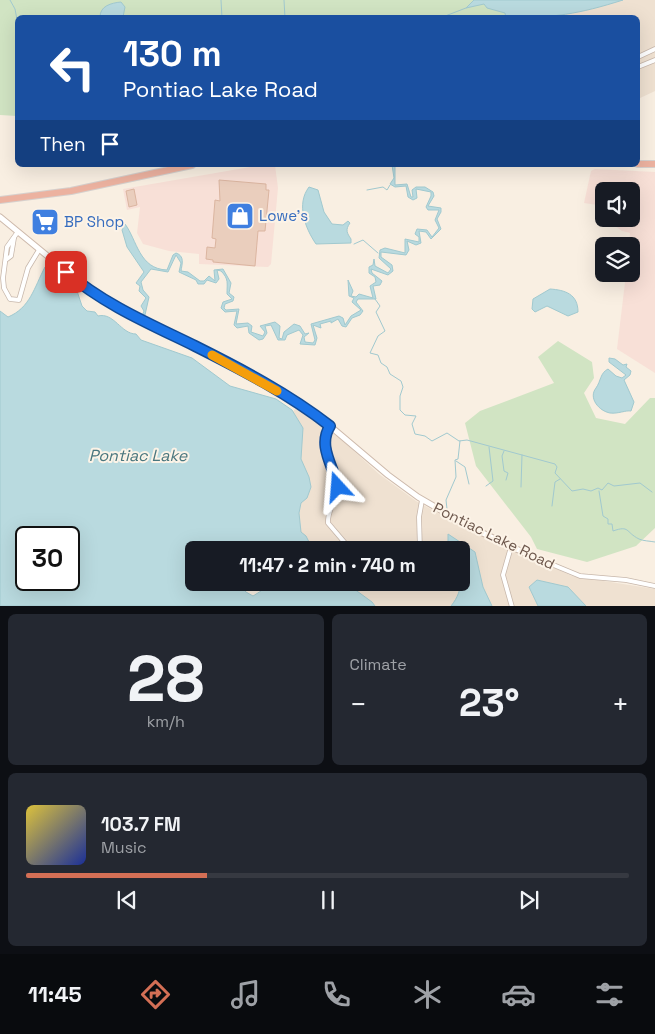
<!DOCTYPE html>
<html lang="en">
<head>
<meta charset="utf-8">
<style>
	body { margin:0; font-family:"Space Grotesk",sans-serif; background:#242831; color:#f1f3f6; height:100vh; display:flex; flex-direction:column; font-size:19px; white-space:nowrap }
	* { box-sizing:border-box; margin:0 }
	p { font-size:16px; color:#9ea1a6 }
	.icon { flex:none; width:28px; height:28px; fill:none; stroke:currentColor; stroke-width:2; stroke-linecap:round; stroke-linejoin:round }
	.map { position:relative; height:606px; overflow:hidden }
	.side { display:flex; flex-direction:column; gap:8px; padding:8px; background:#0d0f14; flex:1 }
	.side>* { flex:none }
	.hud { position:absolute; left:15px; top:15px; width:625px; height:152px; border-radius:8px; box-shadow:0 5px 20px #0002; background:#1a4fa0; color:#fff; overflow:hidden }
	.controls { position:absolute; left:595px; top:182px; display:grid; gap:10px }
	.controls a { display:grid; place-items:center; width:45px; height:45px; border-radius:8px; background:#171b24; box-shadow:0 5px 20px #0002; font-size:25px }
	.speed { position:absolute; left:15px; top:526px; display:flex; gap:10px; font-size:25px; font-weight:700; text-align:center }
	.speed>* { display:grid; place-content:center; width:65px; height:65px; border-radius:50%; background:#171b24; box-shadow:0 5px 20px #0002; line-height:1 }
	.speed .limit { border:2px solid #111; border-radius:8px; background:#fff; color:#111 }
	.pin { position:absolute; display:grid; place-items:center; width:42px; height:42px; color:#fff; margin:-21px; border-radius:10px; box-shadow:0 2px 8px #0006 }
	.me { position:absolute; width:55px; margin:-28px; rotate:341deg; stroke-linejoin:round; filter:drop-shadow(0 0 4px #0008) }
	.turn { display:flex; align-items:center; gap:18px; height:105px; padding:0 25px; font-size:22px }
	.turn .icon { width:65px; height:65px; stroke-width:2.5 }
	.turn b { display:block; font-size:35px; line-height:42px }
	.then { display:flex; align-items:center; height:48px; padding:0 25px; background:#0003; gap:10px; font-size:19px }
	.big { font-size:38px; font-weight:600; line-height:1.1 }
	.side .widget { flex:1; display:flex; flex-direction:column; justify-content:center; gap:8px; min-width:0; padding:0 18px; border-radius:8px; background:#242831 }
	.side .dial { align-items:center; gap:0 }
	.dial b { font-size:65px; line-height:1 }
	.song { display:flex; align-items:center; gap:15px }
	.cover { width:60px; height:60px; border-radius:8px; background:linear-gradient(135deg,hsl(50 70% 55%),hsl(230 70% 35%)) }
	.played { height:5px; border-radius:2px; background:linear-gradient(90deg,#d46f55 30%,#363941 30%) }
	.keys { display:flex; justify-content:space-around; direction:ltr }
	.heat { display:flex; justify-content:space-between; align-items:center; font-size:28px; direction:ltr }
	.side .tiles { flex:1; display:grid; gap:8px; grid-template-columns:1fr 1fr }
	.widget:last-child { grid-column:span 2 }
	.trip { position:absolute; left:185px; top:541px; width:285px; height:50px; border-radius:8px; background:#171b24; box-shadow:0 5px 20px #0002; font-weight:600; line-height:50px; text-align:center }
	.menu { display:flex; height:80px; justify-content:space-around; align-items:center; background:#090b0e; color:#9ea1a6 }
	.menu .icon { width:35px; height:35px }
	.menu .current { color:#d46f55 }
	.menu b { font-size:22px; color:#f1f3f6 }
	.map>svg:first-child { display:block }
	.residential { fill:#efe1d1 }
	.commercial { fill:#f8e0d7 }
	.green { fill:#d1e4c3 }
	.water { fill:#b9dadf; stroke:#a1c9cf; fill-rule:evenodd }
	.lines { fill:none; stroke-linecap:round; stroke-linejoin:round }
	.stream { stroke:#a1c9cf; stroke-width:1 }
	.building { fill:#eacebd; stroke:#dbb5a0 }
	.street-casing { stroke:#c7b7ab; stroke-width:5.5 }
	.secondary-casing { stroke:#cdb9ab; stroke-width:7 }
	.highway-casing { stroke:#d6d0cd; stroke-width:8 }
	.street { stroke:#fff; stroke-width:4 }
	.secondary { stroke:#fff; stroke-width:5 }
	.highway { stroke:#ecb2a0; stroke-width:6 }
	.route-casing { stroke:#114b97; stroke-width:12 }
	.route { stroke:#1a73e8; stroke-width:9 }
	.slow { stroke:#f59e0b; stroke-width:9 }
	.labels { text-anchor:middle; stroke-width:4; stroke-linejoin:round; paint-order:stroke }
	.shop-label { font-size:15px; fill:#366cbe; stroke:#fcf3e7; text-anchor:start }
	.street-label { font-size:15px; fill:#6d574c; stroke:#fcf3e7 }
	.water-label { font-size:16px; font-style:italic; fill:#49767e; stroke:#fcf3e7 }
</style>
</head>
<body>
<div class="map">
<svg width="655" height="607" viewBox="0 0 655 607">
	<rect width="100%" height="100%" fill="#f9efe2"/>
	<!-- residential -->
	<g class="residential">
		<path d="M561,0h94v91l-17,8v-81h-118z"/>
		<path d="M297,407l45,33 37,34 37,27 44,24 112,51 83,13v17h-331l-23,-23 160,-1v-32h-190v-114z"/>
	</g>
	<!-- commercial -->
	<g class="commercial">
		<path d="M262,165h13l3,23 -7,76 -3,3 -69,-3v-10l-30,-3 -26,-7 -6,-11 3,-26 -13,3 -4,-21z"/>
		<path d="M595,169l60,3v201l-38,-24 9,-75h5v-28h-2l1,-13 -8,-2 -11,-8 -1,-4h21v-28h-27v15l-20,-3 7,-32z"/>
	</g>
	<!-- green -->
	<g class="green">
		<path d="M0,0h518l-8,18h-492l-1,98 -17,-1z"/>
		<path d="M558,341l34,21 2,16 -10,15 12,25 29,6 25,-26h5v130l-19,18 -49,16 -50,-13 -6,-12 -55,-71 -11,-43 15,-12 74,-28 -16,-26z"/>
	</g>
	<!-- water -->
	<g class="water">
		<path d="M474,0h149c-44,14 -70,18 -117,18l-1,-5 -18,-5 -3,-4 -18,4z"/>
		<path d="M121,2l4,5 -2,10h-23c0,-11 11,-14 21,-15z"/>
		<path d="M392,165h3v20l12,-1 4,13h2l-1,-7 4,-3h9l8,5 1,4 -6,10 13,2v4l-4,7 4,10 -10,10 -5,-7 -7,-1 2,12 -5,2 -9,-4 2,9 -3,5 -25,-3v5l11,8 1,6 -5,4 -17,-6 1,4 10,8 -2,4 -7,1 3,13h-18l-2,3 7,9 -3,4 -8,3 -6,9 -4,-1 -4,-7 -7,4v-2l-11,3 1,4 -8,-3 4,13 -2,7 -15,-1 3,-9 -4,-5 -12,5 -2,5h-7l-7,-15 -6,1 2,7 -4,6 -4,1 -10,-7 -1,-7 -11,2 -3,-3 3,-14 -12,1 -4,-4 2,-6 9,-3 -5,-5c0,-11 2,-15 -6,-23l-4,-1 2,9 -3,4 -9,-3 -3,4h-6l-2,-4 -17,-8 2,-9 -5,-8 -8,17 -17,-3 -10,13 2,8 6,7 -4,18 -3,1 2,-5 -3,-5 5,-8 -7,-7 1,-5 -4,-3 8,-11 -17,-25 -5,-17 3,-6c12,16 14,45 42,46l6,-15 3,-2c9,3 6,11 5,18l7,1 12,9h4l5,-5 6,5 -1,-11 9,-1 8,14 -2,10 5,4 -1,4 -8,3 -1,4 2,2 13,-1 -3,15 12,-1 4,3 -1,6 12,4 2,-4 -5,-6 15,-4 5,4 -1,12 3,1 2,-7 10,-8 6,2 5,8 4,-1 -5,4 1,5 8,1 2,-3 -4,-16 28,-8 4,2 2,7 6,-9 10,-6 -9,-8 2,-4 -5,-2 -1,-16 5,11 -2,5 5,1 3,-3 14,4 -3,-12 6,-4 -1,-5 -6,-4v-6l4,-2 1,-6 1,7 13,7 3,-4 -12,-11 1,-8 5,-2 20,5v-14l14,3v-5l-4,-3 2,-5 10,1 5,7 7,-9 -4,-8 4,-10h-11l-2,-3 5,-11v-4l-15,-3 1,9 -4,2 -5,-3 -2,-11 -11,1 -5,-3 4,-6z"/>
		<path d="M309,187l9,3 6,22 8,12 11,1 5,-4 2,2c-5,7 -3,10 1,16v4l-35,1c-11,-16 -20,-40 -7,-57z"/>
		<path d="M45,267l9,1 16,13 6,7 6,18 5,5 8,1 3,4c16,-4 23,18 38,18l5,6 51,18 38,28 46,13 16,11 11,18 -2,31 8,18 2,10 -4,11 -6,5 -2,10 2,19 5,4 7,14h-119v32l43,1 9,9 7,4 8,-5 1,-5 -4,-3h88l26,19 3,4h-375v-295l8,6c22,-9 26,-29 37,-50zM26,538h43v42h-43z"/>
		<path d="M550,289c15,1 28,5 28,23l-10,4 -21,-10 -12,6 -3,-3 1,-10z"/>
		<path d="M609,358l6,1 8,6 4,-1 -1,3 5,4 -1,4 -6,5 10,22 -3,9c-5,-1 -13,3 -21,2 -11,-2 -22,-15 -14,-25 5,-7 4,-15 12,-19l8,7 6,2 4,-3 -17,-13z"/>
		<path d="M448,534l27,18 8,35 9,19h-41c14,-17 10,-34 10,-56h-10l1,-3 -4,-6z"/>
		<path d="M537,580l31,7 18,19h-48l-9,-19z"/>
	</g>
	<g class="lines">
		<!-- stream -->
		<g class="stream">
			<path d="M10,0l5,9 3,16"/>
			<path d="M221,0l1,18"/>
			<path d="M284,0l1,18"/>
			<path d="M440,18l26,-10"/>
			<path d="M367,190l16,-3 4,3 3,-5"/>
			<path d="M354,244l9,-4 15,13"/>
			<path d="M375,299l5,7 -4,6 9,19 -7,5 -8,17 8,2 3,8 6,4 3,7 11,7 2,6 -3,9v14l5,5 11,1 -4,8 3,10 10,2 7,5 15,-8 12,8 8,-1 88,24 2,3 -2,6 17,18 11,-2 8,2 7,-3 4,2 6,-7 6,3 26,-3 12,9"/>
			<path d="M504,451l-2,5 2,15 4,2 -2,7"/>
			<path d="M456,461l9,6 4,17"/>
			<path d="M486,486l7,-5 -4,-34"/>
			<path d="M521,487l1,-32"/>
			<path d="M599,491l4,25 5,3v5h4l1,7c17,-6 12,1 26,8 4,2 11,2 16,3"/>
			<path d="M552,506l3,-24 5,-3"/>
			<path d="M447,509l-1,-9 10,-23 -1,-17 3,-1 2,-18"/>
		</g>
	</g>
	<!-- building -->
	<g class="building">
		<path d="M219,180l47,4v6h3l-4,41h-7l-3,35 -42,-4v-2l-7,-1 1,-12 8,1 1,-9 -4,-1 3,-38 5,1z"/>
		<path d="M134,189l3,16 -8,2 -3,-16z"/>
	</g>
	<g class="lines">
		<defs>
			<g id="street">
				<path d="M638,57l17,-8"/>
				<path d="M638,67l17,-7"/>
				<path d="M17,233l-10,14 -4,31 1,10 6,11 9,1 9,-32 11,-18"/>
				<path d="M7,259l4,-3 3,-18"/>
				<path d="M330,426c-14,22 6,39 7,59 1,13 -10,25 -9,38l23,27"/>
				<path d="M511,547l-8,28 9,32"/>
				<path d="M420,550l-1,-33 3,-17"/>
				<path d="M527,554l53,22 46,4 29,6"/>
				<path d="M388,582l17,5 15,-5"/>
			</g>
			<path id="secondary" d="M0,217l95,78 108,55 94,53 33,23 58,49 30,22 52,30 57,27"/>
			<g id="highway">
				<path d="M638,164h17"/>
				<path d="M0,200l71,-9 121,-26"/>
			</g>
		</defs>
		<!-- street casing -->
		<use href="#street" class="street-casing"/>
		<!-- secondary casing -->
		<use href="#secondary" class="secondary-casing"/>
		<!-- highway casing -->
		<use href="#highway" class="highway-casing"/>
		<!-- street -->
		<use href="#street" class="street"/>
		<!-- secondary -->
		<use href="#secondary" class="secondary"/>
		<!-- highway -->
		<use href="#highway" class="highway"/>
	</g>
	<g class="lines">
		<defs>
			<path id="route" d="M66,272c39,33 84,52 129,74 46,23 94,48 135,80 -13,20 4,41 8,61"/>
		</defs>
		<!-- route casing -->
		<use href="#route" class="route-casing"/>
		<!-- route -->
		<use href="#route" class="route"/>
		<!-- slow -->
		<path class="slow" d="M212,355l65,36"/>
	</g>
	<!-- icons -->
	<defs>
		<symbol id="shop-square" viewBox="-11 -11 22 22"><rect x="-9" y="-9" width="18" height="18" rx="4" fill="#3f7fe0" stroke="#fcf3e7"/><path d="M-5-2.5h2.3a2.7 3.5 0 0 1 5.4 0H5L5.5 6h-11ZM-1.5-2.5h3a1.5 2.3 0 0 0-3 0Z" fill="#fff"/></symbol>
		<symbol id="supermarket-square" viewBox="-11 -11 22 22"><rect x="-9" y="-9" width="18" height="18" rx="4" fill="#3f7fe0" stroke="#fcf3e7"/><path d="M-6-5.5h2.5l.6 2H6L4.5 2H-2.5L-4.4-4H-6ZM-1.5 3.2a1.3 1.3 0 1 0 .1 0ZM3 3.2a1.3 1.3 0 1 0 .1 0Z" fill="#fff"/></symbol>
	</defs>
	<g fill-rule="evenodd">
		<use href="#shop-square" x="224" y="200" width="32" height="32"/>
		<use href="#supermarket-square" x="29" y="206" width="32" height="32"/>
	</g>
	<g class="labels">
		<!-- shop labels -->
		<g class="shop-label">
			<text x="259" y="221">Lowe's</text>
			<text x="64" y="227">BP Shop</text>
		</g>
		<!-- street labels -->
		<g class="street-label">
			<text transform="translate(494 536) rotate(26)" y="5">Pontiac Lake Road</text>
		</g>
		<!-- water labels -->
		<g class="water-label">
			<text x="138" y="461">Pontiac Lake</text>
		</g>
	</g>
</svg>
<div class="controls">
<a><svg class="icon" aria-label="sound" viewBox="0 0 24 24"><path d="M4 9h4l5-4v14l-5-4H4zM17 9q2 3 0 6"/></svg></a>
<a><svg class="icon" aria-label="layers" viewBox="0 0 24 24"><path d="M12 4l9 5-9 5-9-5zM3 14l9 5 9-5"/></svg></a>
</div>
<div class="speed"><div class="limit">30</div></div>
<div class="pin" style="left:66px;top:272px;background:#d93025"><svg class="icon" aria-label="arrive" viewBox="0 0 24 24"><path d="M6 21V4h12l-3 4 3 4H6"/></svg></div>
<svg class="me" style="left:338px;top:487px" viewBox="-20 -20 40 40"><path d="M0-17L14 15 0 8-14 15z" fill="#1a73e8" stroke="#fff" stroke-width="4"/></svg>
<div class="trip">11:47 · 2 min · 740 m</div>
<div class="hud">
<div class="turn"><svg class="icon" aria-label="left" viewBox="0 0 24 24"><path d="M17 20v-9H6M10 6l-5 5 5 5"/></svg><div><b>130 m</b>Pontiac Lake Road</div></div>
<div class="then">Then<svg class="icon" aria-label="arrive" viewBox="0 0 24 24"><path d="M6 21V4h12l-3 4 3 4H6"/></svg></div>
</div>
</div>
<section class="side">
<div class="tiles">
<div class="widget dial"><b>28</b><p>km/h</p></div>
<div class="widget"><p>Climate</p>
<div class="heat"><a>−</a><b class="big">23°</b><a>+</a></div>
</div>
<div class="widget">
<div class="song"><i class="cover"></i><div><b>103.7 FM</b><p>Music</p></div></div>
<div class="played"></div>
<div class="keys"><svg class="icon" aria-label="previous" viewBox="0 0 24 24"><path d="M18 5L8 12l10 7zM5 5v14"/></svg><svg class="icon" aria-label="pause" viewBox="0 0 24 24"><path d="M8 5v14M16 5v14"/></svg><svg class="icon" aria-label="next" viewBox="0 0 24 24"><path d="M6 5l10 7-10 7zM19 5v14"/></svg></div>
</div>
</div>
</section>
<nav class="menu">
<b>11:45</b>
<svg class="icon current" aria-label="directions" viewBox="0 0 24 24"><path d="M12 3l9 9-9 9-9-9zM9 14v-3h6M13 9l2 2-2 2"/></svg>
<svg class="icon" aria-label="music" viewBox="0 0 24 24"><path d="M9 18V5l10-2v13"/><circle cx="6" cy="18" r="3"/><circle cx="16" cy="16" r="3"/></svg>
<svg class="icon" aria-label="phone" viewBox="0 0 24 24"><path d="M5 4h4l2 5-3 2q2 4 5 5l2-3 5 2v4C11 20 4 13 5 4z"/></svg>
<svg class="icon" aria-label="climate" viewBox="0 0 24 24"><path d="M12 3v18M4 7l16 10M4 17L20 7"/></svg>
<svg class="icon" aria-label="car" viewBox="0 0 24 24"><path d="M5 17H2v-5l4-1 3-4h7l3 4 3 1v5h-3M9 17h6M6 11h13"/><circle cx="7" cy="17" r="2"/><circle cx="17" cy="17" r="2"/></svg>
<svg class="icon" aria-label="filters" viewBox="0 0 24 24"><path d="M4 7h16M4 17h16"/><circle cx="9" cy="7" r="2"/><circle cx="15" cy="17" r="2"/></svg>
</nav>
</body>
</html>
